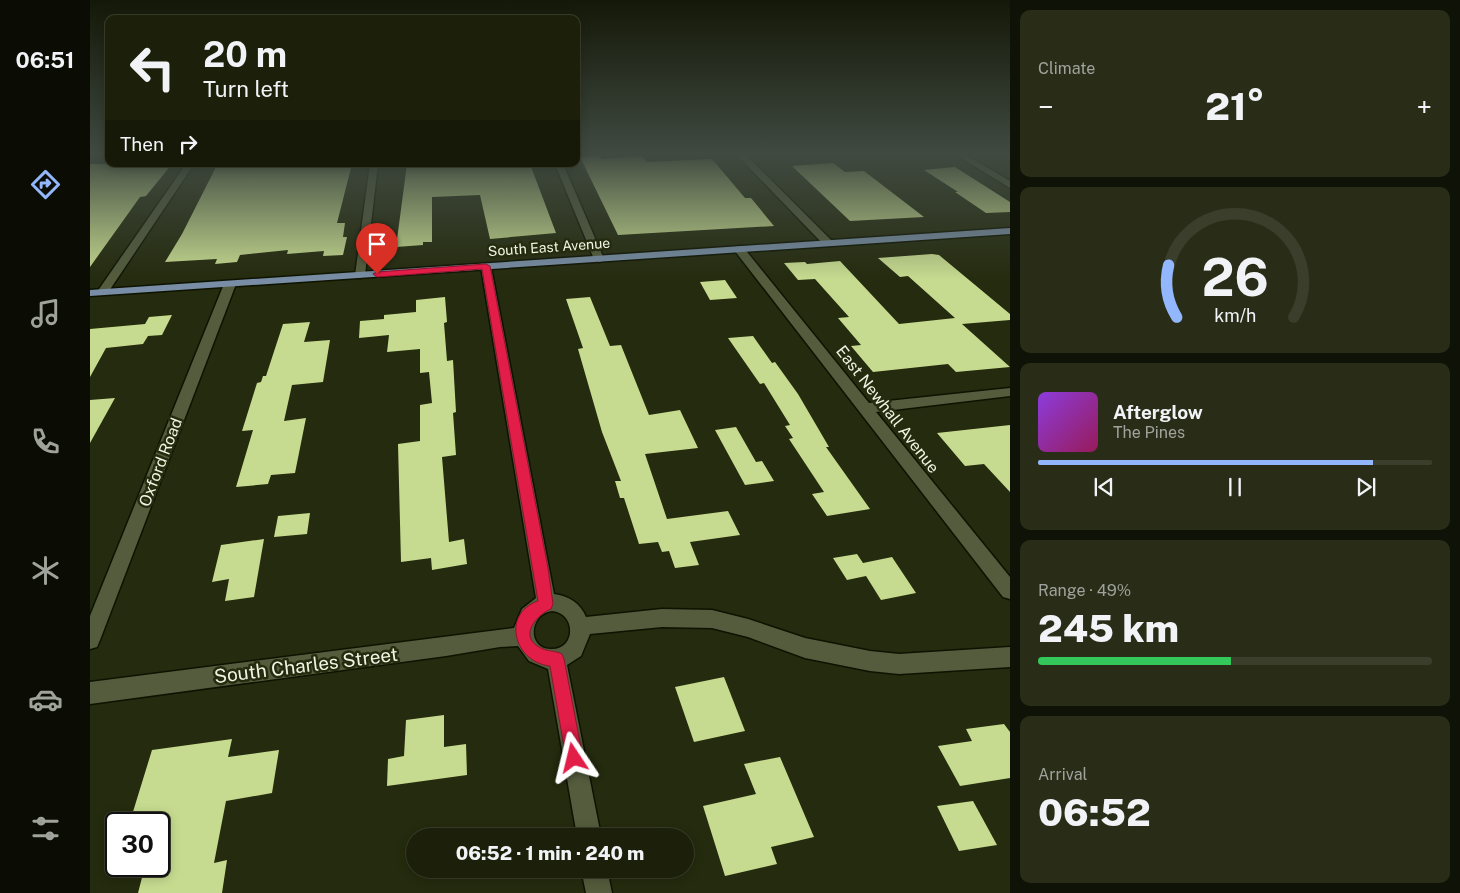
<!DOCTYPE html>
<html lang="en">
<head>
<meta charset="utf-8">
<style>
	body { margin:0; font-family:"Public Sans",sans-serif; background:#292d18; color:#f1f3f6; height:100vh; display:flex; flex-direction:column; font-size:19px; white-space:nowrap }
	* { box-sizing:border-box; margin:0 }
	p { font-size:16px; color:#a0a39c }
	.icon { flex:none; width:28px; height:28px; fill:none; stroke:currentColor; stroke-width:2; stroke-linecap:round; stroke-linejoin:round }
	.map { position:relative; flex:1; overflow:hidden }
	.drawer { display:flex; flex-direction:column; gap:10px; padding:10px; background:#0f1206; width:450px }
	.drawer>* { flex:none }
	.banner { position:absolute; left:15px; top:15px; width:475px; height:152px; border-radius:10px; box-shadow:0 2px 12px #0003,0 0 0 1px #3a3e2b; background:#1c200a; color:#f1f3f6; overflow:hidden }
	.speed { position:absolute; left:15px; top:812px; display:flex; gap:10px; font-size:25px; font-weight:700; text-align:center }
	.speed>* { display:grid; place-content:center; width:65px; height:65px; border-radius:50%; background:#1c200a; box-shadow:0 2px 12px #0003,0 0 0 1px #3a3e2b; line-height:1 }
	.speed .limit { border:2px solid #111; border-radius:8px; background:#fff; color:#111 }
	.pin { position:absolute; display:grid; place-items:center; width:42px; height:42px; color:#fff; margin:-51px -21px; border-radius:50% 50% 50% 0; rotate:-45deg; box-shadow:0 0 5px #0007 }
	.pin .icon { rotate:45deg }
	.me { position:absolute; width:55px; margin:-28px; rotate:350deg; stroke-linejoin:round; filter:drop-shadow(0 0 4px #0008) }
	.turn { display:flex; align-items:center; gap:18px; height:105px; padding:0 15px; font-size:22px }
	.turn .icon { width:65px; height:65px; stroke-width:2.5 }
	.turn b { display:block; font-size:35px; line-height:42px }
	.then { display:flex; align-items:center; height:48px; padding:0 15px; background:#0003; gap:10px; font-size:19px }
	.big { font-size:38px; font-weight:800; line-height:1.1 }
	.drawer .tile { flex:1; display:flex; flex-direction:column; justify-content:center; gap:8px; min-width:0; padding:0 18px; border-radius:10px; background:#292d18 }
	.drawer .dial { align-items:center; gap:0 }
	.dial svg { height:130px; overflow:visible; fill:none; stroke:#3a3e2b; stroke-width:7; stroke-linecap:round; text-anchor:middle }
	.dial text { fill:#f1f3f6; stroke:none }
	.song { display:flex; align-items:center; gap:15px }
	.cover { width:60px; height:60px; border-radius:8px; background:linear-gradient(135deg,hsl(270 70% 55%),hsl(330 70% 35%)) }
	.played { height:5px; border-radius:2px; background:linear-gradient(90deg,#93b7fd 85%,#3a3e2b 85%) }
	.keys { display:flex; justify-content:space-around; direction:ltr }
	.heat { display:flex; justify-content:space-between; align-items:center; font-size:28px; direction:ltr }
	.charge { height:8px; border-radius:4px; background:linear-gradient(90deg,#34c759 49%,#3a3e2b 0) }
	.trip { position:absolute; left:316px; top:828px; width:288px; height:50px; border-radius:25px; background:#1c200a; box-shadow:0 2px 12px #0003,0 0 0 1px #3a3e2b; font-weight:800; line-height:50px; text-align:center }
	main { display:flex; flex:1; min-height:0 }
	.dock { display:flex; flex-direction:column; width:90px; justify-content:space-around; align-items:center; background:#0b0d04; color:#a0a39c }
	.dock .icon { width:35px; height:35px }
	.dock .current { color:#93b7fd }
	.dock b { font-size:22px; color:#f1f3f6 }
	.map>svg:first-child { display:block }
	.building { fill:#c7db90 }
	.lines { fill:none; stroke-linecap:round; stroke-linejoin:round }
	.minor-casing { stroke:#0e1300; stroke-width:3 }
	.major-casing { stroke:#0e1300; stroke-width:3 }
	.minor { fill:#545c3d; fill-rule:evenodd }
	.major { fill:#798ea6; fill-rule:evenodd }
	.route { fill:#e11d48; stroke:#92132f }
	.labels { text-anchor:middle; stroke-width:5; stroke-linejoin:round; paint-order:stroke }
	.far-street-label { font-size:14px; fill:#f0f5e3; stroke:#252b0e }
	.street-label { font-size:16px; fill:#f0f5e3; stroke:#252b0e }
	.near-street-label { font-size:19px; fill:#f0f5e3; stroke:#252b0e }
</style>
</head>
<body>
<main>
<nav class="dock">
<b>06:51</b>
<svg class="icon current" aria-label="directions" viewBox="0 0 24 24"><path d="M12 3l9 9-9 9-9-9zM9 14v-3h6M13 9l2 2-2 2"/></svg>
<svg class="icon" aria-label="music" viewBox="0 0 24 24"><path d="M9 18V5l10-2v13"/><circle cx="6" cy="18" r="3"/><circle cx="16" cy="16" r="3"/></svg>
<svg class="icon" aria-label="phone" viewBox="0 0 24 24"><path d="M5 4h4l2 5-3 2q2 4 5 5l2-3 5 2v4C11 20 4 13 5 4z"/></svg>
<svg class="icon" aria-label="climate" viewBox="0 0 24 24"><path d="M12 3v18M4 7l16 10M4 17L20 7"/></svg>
<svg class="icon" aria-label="car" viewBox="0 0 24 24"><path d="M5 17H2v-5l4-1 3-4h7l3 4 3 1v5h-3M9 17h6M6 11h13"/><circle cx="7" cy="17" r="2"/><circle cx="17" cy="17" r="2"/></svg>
<svg class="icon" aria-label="filters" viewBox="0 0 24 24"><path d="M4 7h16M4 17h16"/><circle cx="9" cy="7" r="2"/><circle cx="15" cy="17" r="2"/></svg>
</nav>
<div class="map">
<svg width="920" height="893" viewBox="0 0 920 893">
	<rect width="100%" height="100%" fill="#252b0e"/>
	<!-- building -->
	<g class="building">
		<path d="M509,156l3,3 40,-3 5,6 65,-3 33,39h6l23,28 -156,9 -38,-78z"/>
		<path d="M743,163l12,9 19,-1 60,46 -74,4 -58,-55z"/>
		<path d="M0,164h82l-26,32 -6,1 -50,70z"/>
		<path d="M219,164h43l-15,59h8l-2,14h4l-4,18 -20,1 1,-5 -37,3 1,-4 -48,5 -3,7 -22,2 2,-5 -52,3 17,-28 34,-67z"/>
		<path d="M317,164h123l26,69 -66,6 -10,-44 -48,2v45h-9v3l-27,2z"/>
		<path d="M865,167l55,35v10l-24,1 -31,-21h3l-34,-22z"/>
		<path d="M842,254l7,1 71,59v6l-48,4 48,43 -54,5 -8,-8 -75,8 -22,-26 10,-1 -23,-27 11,-1 -34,-38 -17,1 -14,-17 21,-1 2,2 33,-3 59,63 56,-6 -47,-42 -8,1 -22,-19z"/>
		<path d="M635,280l12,18 -27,2 -10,-18z"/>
		<path d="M355,297l2,25 -3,1 3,38 6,-1 3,52 -3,1 3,42 -14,2 7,85 15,-3 3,25 -35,6 -1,-12 -30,4 -3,-118 22,-3v-36l12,-2 -3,-31 -9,1v-24l-33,3 2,-17 -30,3 1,-17 24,-2v-4l32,-3v-12z"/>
		<path d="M500,297l20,49 11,-1 28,70 31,-5 18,38 -53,6 22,65 61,-8 12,24 -50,7 9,23 -24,3 -6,-17 -7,1 -4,-10 -19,2 -15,-46h-4l-5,-17h6l-19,-49 -24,-83 5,-1 -17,-49z"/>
		<path d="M82,315l-10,20 -14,1 -5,8 -37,4 -16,29v-48l55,-5 4,-7z"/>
		<path d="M220,322l-6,20 26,-2 -7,42 -31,3 -8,36 22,-3 -11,55 -24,2 -3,9 -32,3 17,-57 -11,1 15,-48 4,-1 2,-6h3l17,-52z"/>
		<path d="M663,336l19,27 3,-1 23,32 31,53h-3l44,62 -43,7 -15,-22 12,-2 -35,-53 4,-1 -8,-12 5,-1 -26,-42 -4,1 -32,-46z"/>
		<path d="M25,398l-25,45v-43z"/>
		<path d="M920,425v67l-26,-28 -19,2 -28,-33z"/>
		<path d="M646,427l20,35 6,-1 12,20 -29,4 -30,-55z"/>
		<path d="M220,513l-3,21 -33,3 4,-21z"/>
		<path d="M174,539l-10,58 -29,4 4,-22 -17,3 9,-37z"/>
		<path d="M767,554l6,9 29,-6 24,36 -35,7 -15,-24 -19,4 -14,-22z"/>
		<path d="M634,677l21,54 -51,11 -19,-55z"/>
		<path d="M354,715v32l22,-3 1,31 -80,11 1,-27 16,-3 2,-36z"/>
		<path d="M914,724l6,8v46l-50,8 -22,-40 34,-5 -6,-12z"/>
		<path d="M142,739l-4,18 51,-7 -7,43 -46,8 -12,62 13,-3 -5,33h-84l7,-27h14v-55l-27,4 20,-65z"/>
		<path d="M690,757l34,80 -43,10 6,17 -52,12 -22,-70 53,-12 -12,-30z"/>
		<path d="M883,801l24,44 -38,6 -22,-45z"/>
	</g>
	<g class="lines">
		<defs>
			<g id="minor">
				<path d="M647,155h9l86,86v4h-8z"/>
				<path d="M866,155h10l44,26v7z"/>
				<path d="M96,164h8l-87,130h-8l-2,-2z"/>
				<path d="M280,164h8l-13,111 -5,3 -5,-3z"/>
				<path d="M465,164h8l41,95 -1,2 -4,1 -5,-3z"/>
				<path d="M649,246l4,1 126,156 141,-15v8l-134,16 134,165v22l-7,-2 -268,-346v-4z"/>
				<path d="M396,264l5,3 63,327c15,2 26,9 32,23l76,-8 50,1 36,9 57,19 65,13 29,3 111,-7v20l-111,7 -29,-3 -65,-13 -57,-21 -36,-9 -50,-1 -72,7 -9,22 -14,9 34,171h-24l-29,-167 -19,-8 -11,-15 -18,1 -54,9 -356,48v-22l424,-54 8,-19 14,-11 -55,-331zM462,611c25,2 24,40 -2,38 -23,-1 -21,-35 2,-38z"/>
				<path d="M140,281l6,3 -136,356 -3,7 -7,2v-33l134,-332z"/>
				<path d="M491,869h26l5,24h-26z"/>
			</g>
			<path id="major" d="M920,228v6l-920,62v-6z"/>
		</defs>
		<!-- minor casing -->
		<use href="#minor" class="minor-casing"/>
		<!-- major casing -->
		<use href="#major" class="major-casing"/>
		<!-- minor -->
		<use href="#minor" class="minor"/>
		<!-- major -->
		<use href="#major" class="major"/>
	</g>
	<!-- sky -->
	<linearGradient id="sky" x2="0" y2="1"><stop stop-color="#141808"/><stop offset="0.55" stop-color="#404a41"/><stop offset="1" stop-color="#404a41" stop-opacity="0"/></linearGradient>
	<rect width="920" height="280" fill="url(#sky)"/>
	<!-- route -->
	<path class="route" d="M396,264l4,2 58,302 5,36 -2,5c-15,6 -32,27 -12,38 8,5 15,3 23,7l2,5 19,99 -2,7 -7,2 -6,-2 -2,-7 -16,-92c-36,-4 -49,-52 -12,-65l-56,-332 -105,8 -4,-3 4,-2z"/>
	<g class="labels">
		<!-- far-street labels -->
		<g class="far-street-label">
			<text transform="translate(459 247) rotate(-4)" y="5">South East Avenue</text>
		</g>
		<!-- street labels -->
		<g class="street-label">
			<text transform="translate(798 409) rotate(52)" y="6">East Newhall Avenue</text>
			<text transform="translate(70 462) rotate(-69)" y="6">Oxford Road</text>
		</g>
		<!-- near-street labels -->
		<g class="near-street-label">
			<text transform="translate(216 665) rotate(-7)" y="7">South Charles Street</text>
		</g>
	</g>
</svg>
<div class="speed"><div class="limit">30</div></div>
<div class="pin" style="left:287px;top:274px;background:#d93025"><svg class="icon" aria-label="arrive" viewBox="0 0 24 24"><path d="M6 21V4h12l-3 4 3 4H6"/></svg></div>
<svg class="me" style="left:484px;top:758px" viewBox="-20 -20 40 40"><path d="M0-17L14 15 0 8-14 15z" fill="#e11d48" stroke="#fff" stroke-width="4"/></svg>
<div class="trip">06:52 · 1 min · 240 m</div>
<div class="banner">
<div class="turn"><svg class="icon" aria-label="left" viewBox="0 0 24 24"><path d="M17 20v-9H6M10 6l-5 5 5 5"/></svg><div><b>20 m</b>Turn left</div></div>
<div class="then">Then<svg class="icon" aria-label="right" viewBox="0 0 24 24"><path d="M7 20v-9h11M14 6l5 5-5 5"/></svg></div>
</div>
</div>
<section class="drawer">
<div class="tile"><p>Climate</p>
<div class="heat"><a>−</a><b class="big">21°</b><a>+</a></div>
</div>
<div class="tile dial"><svg viewBox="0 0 100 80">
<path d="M14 69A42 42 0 1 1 86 69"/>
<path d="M14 69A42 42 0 0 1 9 37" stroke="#93b7fd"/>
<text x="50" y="56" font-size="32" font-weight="700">26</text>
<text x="50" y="72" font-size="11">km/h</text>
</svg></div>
<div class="tile">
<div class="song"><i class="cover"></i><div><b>Afterglow</b><p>The Pines</p></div></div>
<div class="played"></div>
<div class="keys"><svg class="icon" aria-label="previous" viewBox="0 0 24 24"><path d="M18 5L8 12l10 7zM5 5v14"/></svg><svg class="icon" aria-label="pause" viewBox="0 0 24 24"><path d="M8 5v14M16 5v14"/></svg><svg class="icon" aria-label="next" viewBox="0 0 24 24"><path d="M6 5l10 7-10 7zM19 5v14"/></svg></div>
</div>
<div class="tile"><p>Range · 49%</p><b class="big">245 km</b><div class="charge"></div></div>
<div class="tile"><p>Arrival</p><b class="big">06:52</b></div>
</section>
</main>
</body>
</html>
